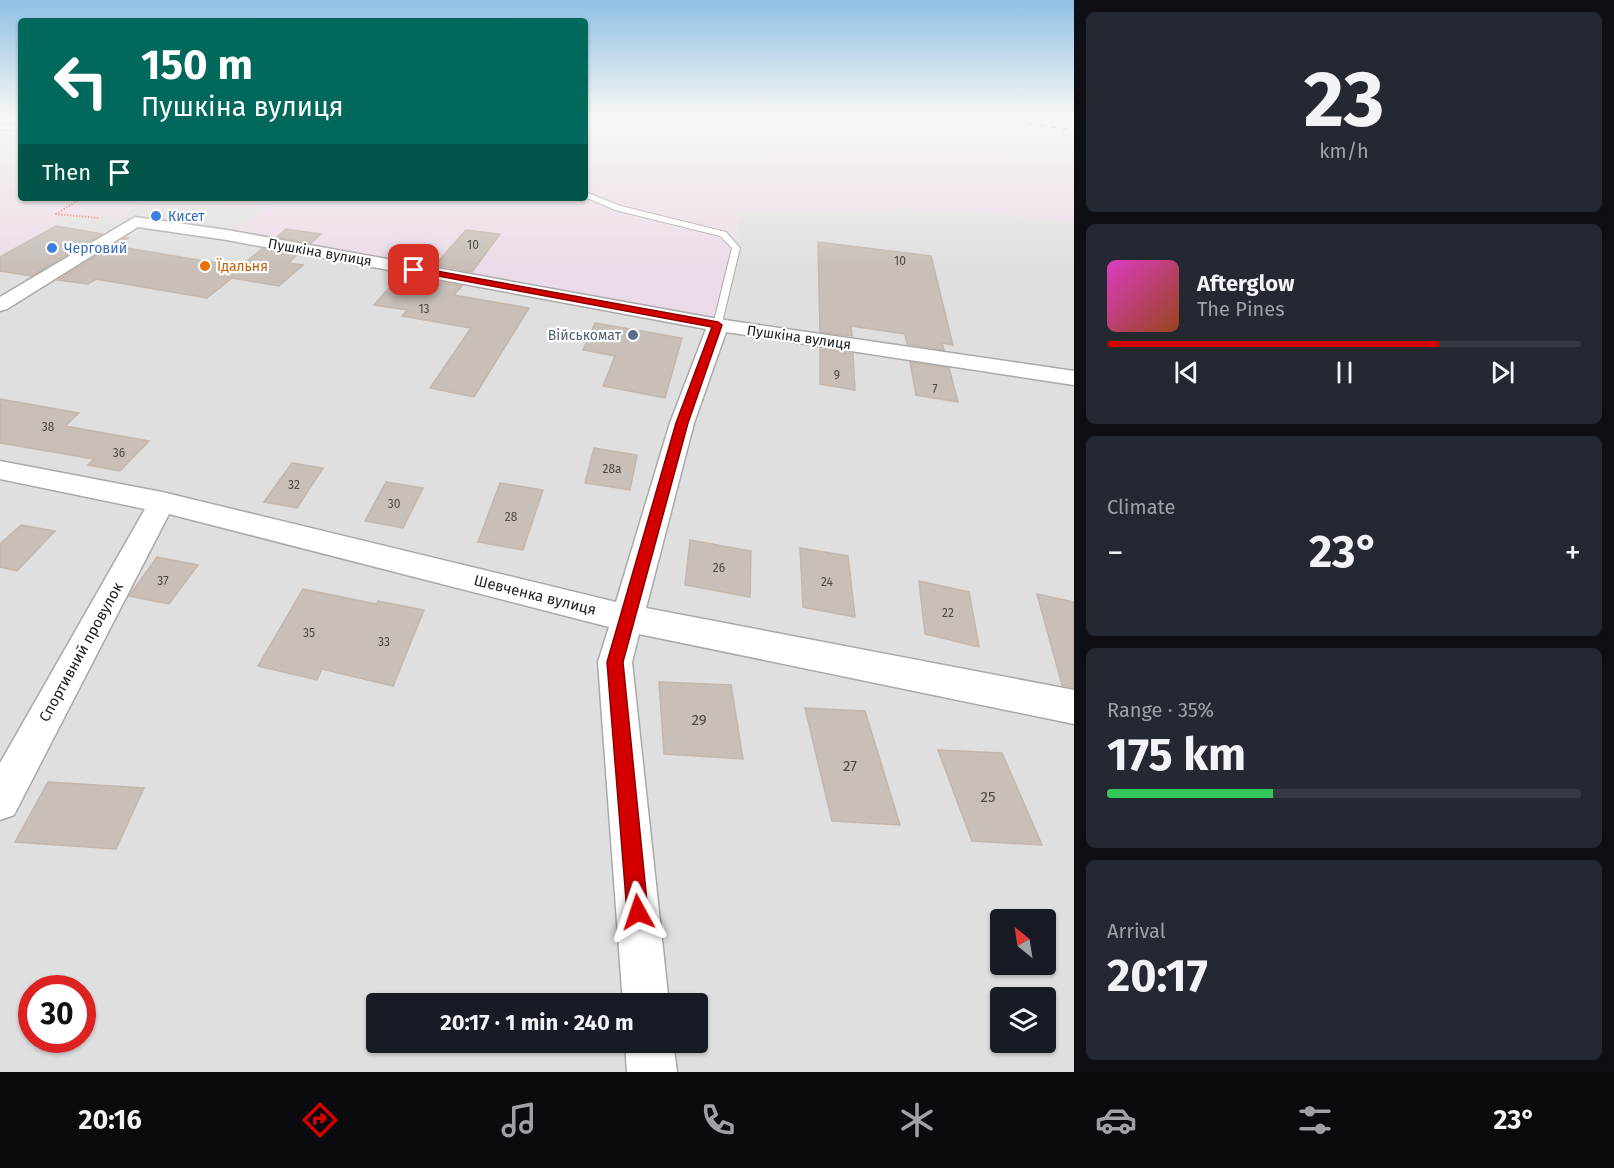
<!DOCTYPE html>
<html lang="en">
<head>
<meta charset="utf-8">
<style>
	body { margin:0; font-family:"Fira Sans",sans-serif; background:#242831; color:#f1f3f6; height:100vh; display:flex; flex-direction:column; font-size:22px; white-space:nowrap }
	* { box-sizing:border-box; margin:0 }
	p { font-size:20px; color:#9ea1a6 }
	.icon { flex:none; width:33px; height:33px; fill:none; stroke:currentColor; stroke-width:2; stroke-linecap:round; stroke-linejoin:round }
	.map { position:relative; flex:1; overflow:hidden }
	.sheet { display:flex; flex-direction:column; gap:12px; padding:12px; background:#0d0f14; width:540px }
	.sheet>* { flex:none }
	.guide { position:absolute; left:18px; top:18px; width:570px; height:183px; border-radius:6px; box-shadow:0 2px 4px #0004; background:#00695c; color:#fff; overflow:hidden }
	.needle { width:39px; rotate:330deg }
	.fabs { position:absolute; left:990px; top:909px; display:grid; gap:12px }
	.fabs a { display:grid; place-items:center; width:66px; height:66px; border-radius:6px; background:#171b24; box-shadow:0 2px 4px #0004; font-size:30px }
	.speed { position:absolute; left:18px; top:975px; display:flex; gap:12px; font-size:30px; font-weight:700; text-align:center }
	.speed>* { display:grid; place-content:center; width:78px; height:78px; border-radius:50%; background:#171b24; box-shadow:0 2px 4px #0004; line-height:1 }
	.speed .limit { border:9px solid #d22; background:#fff; color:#111 }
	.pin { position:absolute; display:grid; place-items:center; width:51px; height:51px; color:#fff; margin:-26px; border-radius:12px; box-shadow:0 3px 9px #0006 }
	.me { position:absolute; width:66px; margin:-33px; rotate:355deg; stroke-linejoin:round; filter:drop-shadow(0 0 4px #0008) }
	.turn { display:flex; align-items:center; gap:21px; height:126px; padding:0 24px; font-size:27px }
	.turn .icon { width:78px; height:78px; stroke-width:2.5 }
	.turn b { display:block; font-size:42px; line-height:51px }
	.then { display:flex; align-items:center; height:57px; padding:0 24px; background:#0003; gap:12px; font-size:22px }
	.big { font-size:45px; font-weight:700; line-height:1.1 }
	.sheet .tile { flex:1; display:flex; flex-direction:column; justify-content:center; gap:9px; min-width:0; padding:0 21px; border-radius:9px; background:#242831 }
	.sheet .dial { align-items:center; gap:0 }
	.dial b { font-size:78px; line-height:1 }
	.song { display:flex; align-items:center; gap:18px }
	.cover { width:72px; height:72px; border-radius:9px; background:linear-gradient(135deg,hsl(310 70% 55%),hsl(20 70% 35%)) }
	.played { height:6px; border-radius:3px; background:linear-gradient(90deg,#d40000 70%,#363941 70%) }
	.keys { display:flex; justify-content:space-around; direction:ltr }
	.heat { display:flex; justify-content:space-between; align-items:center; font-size:33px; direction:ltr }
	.charge { height:9px; border-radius:4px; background:linear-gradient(90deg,#34c759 35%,#363941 0) }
	.trip { position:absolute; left:366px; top:993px; width:342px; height:60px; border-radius:6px; background:#171b24; box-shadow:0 2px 4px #0004; font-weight:700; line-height:60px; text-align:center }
	.tabs { display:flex; height:96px; justify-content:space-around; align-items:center; background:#090b0e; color:#9ea1a6 }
	.tabs .icon { width:42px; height:42px }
	.tabs .on { color:#d40000 }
	.tabs b { font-size:27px; color:#f1f3f6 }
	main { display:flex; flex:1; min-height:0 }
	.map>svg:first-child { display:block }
	.residential { fill:#e0dfdf; fill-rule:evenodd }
	.industrial { fill:#ebdbe8 }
	.building { fill:#c7bfb8; stroke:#c4b6ab; stroke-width:1.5 }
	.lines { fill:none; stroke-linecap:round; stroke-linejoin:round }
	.lane-casing { stroke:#a9a9a9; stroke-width:2 }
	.street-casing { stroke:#a9a9a9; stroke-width:3 }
	.path-far1 { stroke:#fa8072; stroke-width:1.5; stroke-dasharray:1.5 1.5; stroke-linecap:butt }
	.path { stroke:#fa8072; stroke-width:2; stroke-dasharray:1.5 1.5; stroke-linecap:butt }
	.lane { fill:#fff; fill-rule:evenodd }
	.street { fill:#fff; fill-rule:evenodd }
	.rail { stroke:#707070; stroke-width:2; stroke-dasharray:6 6; stroke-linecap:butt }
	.route { fill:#d40000; stroke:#8a0000; stroke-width:1.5 }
	.shop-dot { fill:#3f7fe0; stroke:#fff; stroke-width:2 }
	.food-dot { fill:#e8710a; stroke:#fff; stroke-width:2 }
	.service-dot { fill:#5c6f8a; stroke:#fff; stroke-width:2 }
	.labels { text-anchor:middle; stroke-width:4.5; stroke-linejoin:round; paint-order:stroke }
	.number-label { font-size:12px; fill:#4b4948 }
	.far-shop-label { font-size:14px; fill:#366cbe; stroke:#fff; text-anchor:start }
	.far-street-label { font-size:14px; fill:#222; stroke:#fff }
	.far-food-label { font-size:14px; fill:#c56008; stroke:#fff; text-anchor:start }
	.far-service-label { font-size:14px; fill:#4e5e75; stroke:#fff; text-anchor:end }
	.street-label { font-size:15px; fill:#222; stroke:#fff }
	.near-number-label { font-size:15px; fill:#4b4948 }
</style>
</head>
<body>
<main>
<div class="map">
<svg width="1074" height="1072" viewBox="0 0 1074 1072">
	<rect width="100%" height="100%" fill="#f2efe9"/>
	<!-- residential -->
	<path class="residential" d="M135,206l133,1 -40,28 508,13 3,-37 172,-2 110,7 53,7v849h-1074v-818l70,-39 50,3zM1000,920h46v44h-46zM32,988h50v52h-50zM1000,998h46v44h-46zM376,1004h322v38h-322z"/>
	<!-- industrial -->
	<path class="industrial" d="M0,117h21v81h564v-81h479l10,1v105l-53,-7 -110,-7 -172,2 -3,37 -18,77 -491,-90 40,-28 -132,-1 -15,12 -50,-3 -70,39z"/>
	<!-- building -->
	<g class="building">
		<path d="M56,226l46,8 -71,42 -31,-5v-14z"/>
		<path d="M286,229l35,5 -10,9 -34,-6z"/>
		<path d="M466,230l34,4 -28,38 -37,-7z"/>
		<path d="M125,238h3l-13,8 125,21 22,-18 35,6 -9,8 15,2 -24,21 -47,-8 -25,20 -111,-19 -8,5 -30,-4z"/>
		<path d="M818,242l113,14 22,89 -11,-2 2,7 -37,-6 -2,-10 -54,-8 1,10 -32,-4z"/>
		<path d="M423,279l39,7 -8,9 75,13 -55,89 -44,-9 41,-60 -69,-12 5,-6 -33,-5 20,-23 23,4z"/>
		<path d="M595,323l87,15 -17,60 -62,-12 12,-30 -32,-6z"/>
		<path d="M820,349l33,5 2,36 -35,-6z"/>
		<path d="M910,362l39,6 9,34 -42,-7z"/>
		<path d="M0,399l79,14 -14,13 84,15 -29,30 -32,-6 6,-6 -94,-16z"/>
		<path d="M594,448l43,7 -7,35 -45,-7z"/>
		<path d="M292,463l31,5 -26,40 -33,-6z"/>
		<path d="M386,482l37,6 -20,40 -38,-7z"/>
		<path d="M500,483l43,7 -20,60 -45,-8z"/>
		<path d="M21,525l34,6 -38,40 -17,-4v-23z"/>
		<path d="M690,540l61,11 -1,46 -65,-12z"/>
		<path d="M800,548l48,8 7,61 -52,-10z"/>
		<path d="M157,557l41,8 -29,39 -40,-8z"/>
		<path d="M919,581l50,11 10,55 -54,-13z"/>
		<path d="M303,589l73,15 2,-3 46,9 -31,76 -71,-17 -5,11 -59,-14z"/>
		<path d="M1037,594l37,8v86l-12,-3z"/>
		<path d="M659,682l72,3 12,74 -79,-5z"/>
		<path d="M805,708l60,3 35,114 -68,-4z"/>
		<path d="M938,750l64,3 40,92 -70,-4z"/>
		<path d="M48,782l96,6 -28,61 -101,-7z"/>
	</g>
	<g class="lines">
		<defs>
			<g id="lane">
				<path d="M0,125l21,1v4l-21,-1z"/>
				<path d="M585,192l36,14 105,26 14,16 -19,79 -8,-2 19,-77 -12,-12 -105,-26 -30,-13z"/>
			</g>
			<g id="street">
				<path d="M135,217l92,13 491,89 356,52v14l-348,-53 -32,91 -48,185 428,82v34l-435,-90 -7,28 37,342h-46l-25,-342 11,-35 -440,-113 -155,301 -14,5v-57l145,-254 -145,-30v-18l162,31 454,110 54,-179 36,-94 -479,-89 -89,-13 -131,82 -7,2v-14z"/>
				<path d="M625,1042h48l4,30h-50z"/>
			</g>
		</defs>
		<!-- lane casing -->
		<use href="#lane" class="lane-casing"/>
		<!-- street casing -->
		<use href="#street" class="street-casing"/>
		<!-- path-far1 -->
		<path class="path-far1" d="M79,200l3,-2"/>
		<!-- path -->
		<g class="path">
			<path d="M55,214l44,4"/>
			<path d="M56,214l26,-16"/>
		</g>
		<!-- lane -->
		<use href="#lane" class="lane"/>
		<!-- street -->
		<use href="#street" class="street"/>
		<!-- rail -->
		<path class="rail" d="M979,117l95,13"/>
	</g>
	<!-- sky -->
	<linearGradient id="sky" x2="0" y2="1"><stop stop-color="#8fc0e4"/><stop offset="0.44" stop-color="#f9f8f5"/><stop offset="1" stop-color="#f9f8f5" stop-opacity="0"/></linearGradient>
	<rect width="1074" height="267" fill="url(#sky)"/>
	<!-- route -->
	<path class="route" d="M414,267l304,55 4,3 -34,98 -65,239 25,250 -3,8 -7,3 -8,-3 -3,-8 -20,-250 69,-239 36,-96 -301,-56v-3z"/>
	<!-- markers -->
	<g class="shop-dot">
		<circle cx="156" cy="216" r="6"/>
		<circle cx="52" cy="248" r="6"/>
	</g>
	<circle class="food-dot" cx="205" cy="266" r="6"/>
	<circle class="service-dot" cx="633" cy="335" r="6"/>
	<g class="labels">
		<!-- number labels -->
		<g class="number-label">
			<text x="473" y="249">10</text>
			<text x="900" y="265">10</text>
			<text x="424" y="313">13</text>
			<text x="837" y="379">9</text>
			<text x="935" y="393">7</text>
			<text x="48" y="431">38</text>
			<text x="119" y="457">36</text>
			<text x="612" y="473">28а</text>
			<text x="294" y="489">32</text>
			<text x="394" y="508">30</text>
			<text x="511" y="521">28</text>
			<text x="719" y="572">26</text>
			<text x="163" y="585">37</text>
			<text x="827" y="586">24</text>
			<text x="948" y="617">22</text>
			<text x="309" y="637">35</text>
			<text x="384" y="646">33</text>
		</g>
		<!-- far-shop labels -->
		<g class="far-shop-label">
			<text x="168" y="221">Кисет</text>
			<text x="64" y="253">Черговий</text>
		</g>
		<!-- far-street labels -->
		<g class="far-street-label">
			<text transform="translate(320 252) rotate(10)" y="5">Пушкіна вулиця</text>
			<text transform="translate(799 337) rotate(8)" y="5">Пушкіна вулиця</text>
		</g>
		<!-- far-food labels -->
		<g class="far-food-label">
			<text x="217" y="271">Їдальня</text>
		</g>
		<!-- far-service labels -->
		<g class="far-service-label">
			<text x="621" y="340">Військомат</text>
		</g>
		<!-- street labels -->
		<g class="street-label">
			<text transform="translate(535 595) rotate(14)" y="5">Шевченка вулиця</text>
			<text transform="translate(81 652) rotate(-61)" y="5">Спортивний провулок</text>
		</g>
		<!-- near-number labels -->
		<g class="near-number-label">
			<text x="699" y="725">29</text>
			<text x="850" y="771">27</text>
			<text x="988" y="802">25</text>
		</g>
	</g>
</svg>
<div class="fabs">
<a><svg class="needle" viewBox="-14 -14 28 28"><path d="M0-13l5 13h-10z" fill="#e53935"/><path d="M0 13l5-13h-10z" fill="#9ea1a6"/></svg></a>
<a><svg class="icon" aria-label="layers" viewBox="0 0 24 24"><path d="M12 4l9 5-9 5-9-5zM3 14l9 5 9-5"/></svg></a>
</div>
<div class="speed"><div class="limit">30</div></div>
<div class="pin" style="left:414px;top:270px;background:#d93025"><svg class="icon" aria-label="arrive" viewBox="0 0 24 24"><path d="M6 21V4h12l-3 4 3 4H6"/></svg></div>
<svg class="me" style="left:638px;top:912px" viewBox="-20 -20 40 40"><path d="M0-17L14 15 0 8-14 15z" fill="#d40000" stroke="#fff" stroke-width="4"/></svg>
<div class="trip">20:17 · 1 min · 240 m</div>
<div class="guide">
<div class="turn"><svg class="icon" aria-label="left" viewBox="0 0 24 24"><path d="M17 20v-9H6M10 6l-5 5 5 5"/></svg><div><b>150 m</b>Пушкіна вулиця</div></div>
<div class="then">Then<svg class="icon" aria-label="arrive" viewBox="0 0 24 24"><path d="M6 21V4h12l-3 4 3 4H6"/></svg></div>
</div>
</div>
<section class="sheet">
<div class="tile dial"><b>23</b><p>km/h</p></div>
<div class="tile">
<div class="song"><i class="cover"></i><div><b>Afterglow</b><p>The Pines</p></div></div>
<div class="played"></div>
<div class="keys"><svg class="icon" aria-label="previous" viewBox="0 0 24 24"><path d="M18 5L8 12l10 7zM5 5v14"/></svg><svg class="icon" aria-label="pause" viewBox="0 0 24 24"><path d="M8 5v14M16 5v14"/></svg><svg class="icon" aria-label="next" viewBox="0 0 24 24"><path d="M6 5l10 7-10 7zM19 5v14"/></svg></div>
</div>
<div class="tile"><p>Climate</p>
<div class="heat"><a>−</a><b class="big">23°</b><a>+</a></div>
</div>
<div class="tile"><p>Range · 35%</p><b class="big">175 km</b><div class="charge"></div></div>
<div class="tile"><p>Arrival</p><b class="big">20:17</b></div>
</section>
</main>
<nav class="tabs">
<b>20:16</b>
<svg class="icon on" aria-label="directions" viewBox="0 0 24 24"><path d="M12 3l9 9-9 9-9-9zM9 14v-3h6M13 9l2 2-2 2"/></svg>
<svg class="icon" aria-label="music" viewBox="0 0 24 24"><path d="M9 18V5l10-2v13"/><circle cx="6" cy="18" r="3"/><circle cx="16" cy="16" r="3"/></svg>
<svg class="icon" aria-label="phone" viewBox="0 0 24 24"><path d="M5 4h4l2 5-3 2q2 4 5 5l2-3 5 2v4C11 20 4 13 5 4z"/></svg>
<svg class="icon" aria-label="climate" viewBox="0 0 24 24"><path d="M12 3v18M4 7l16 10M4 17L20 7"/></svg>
<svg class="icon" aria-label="car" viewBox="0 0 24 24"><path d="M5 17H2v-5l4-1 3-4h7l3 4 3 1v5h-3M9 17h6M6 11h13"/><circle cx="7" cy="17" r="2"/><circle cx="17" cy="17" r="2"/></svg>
<svg class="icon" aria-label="filters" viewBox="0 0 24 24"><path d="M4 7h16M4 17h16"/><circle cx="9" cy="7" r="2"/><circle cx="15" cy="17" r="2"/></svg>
<b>23°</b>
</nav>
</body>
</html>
